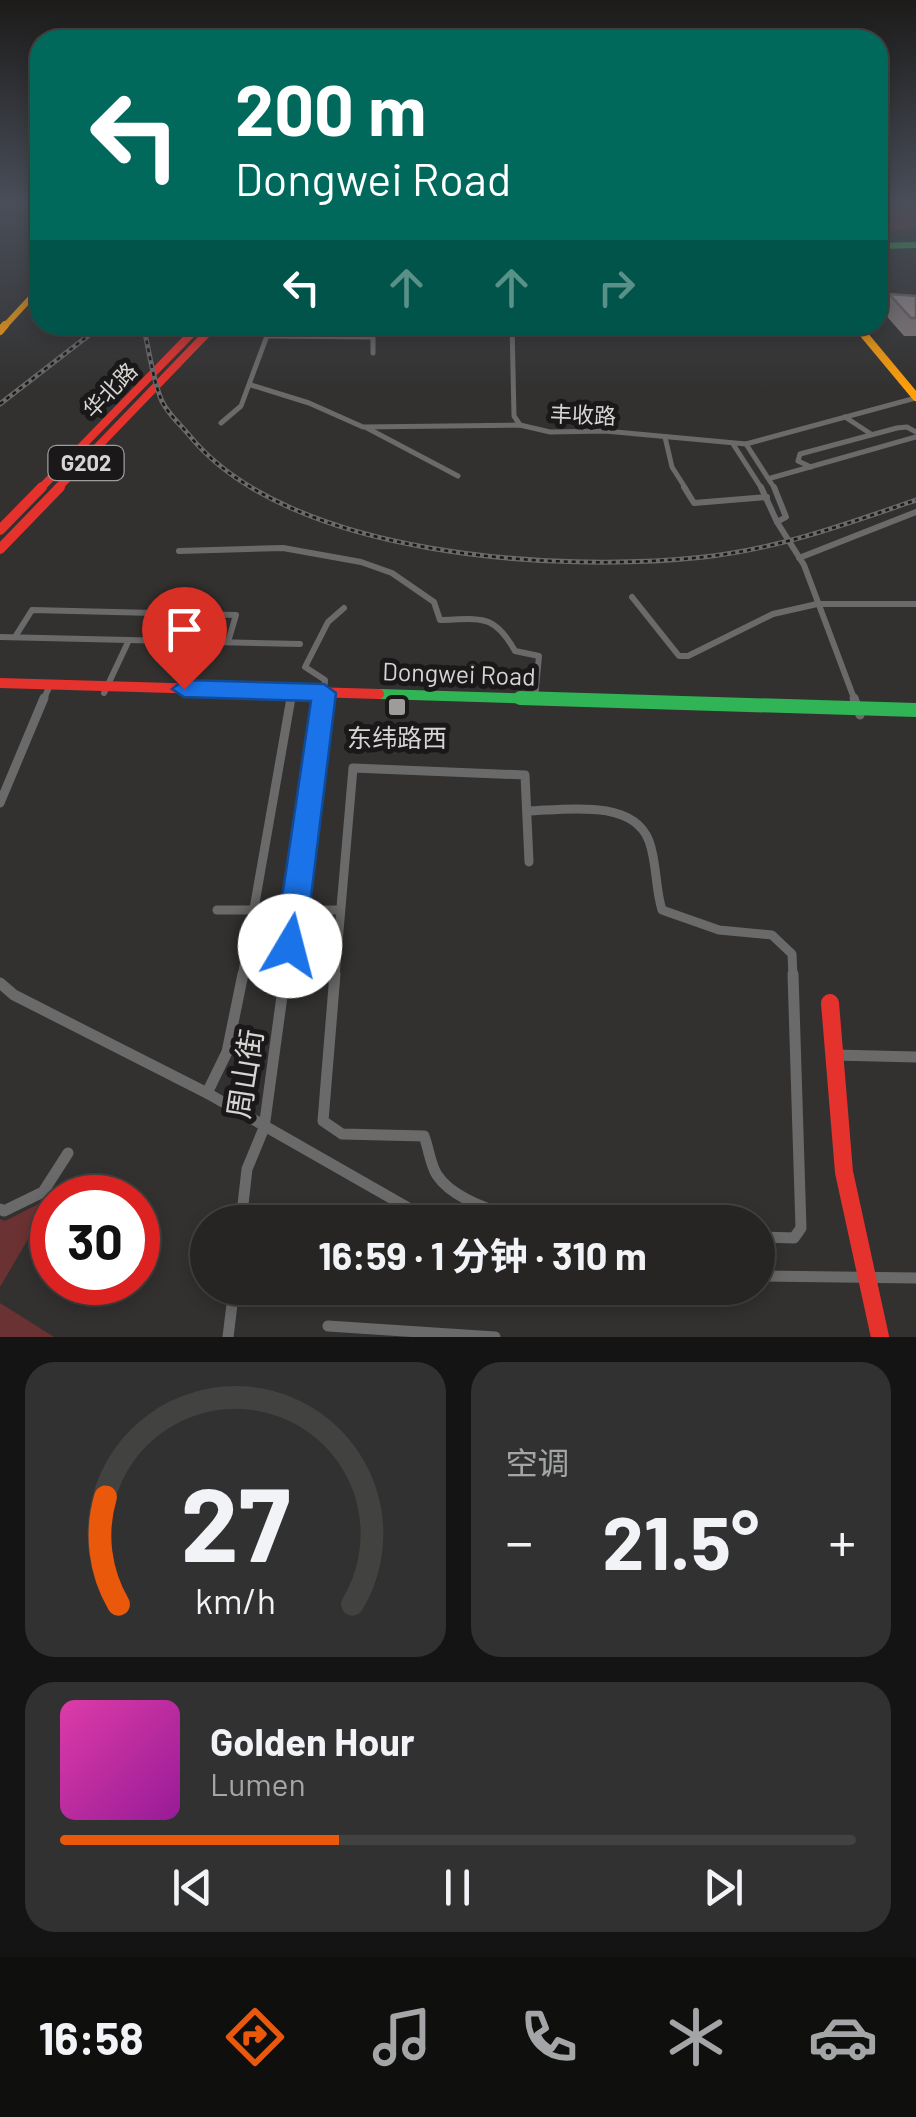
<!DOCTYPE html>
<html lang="zh">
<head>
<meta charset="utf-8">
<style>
	body { margin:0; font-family:Barlow,"Noto Sans SC",sans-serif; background:#323131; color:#f1f3f6; height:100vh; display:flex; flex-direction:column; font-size:38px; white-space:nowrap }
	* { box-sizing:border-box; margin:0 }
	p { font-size:32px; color:#a4a5a6 }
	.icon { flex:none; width:55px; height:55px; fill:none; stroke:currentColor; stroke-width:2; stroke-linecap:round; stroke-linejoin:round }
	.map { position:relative; height:1337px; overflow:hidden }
	.side { display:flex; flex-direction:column; gap:25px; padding:25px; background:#151414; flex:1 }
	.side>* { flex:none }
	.banner { position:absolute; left:30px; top:30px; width:858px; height:305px; border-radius:30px; box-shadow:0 5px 15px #0003,0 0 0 2px #424241; background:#00695c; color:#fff; overflow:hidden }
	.speed { position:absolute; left:30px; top:1175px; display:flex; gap:20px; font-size:50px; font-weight:700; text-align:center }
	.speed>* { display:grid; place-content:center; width:130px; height:130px; border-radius:50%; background:#262524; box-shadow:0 5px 15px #0003,0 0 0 2px #424241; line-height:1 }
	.speed .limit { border:15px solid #d22; background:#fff; color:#111 }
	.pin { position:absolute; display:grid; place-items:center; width:85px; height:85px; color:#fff; margin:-102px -42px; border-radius:50% 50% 50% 0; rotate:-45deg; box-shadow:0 0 10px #0007 }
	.pin .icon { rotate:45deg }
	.me { position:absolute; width:110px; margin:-55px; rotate:8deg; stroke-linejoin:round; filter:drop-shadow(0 0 8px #0008) }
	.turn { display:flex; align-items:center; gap:35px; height:210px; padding:0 40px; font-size:45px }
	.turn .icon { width:130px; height:130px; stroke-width:2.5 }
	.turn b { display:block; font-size:70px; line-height:85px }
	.lanes { display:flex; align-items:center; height:95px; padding:0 40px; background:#0003; justify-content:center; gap:50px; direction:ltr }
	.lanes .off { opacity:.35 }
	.big { font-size:75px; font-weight:700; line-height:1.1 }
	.side .card { flex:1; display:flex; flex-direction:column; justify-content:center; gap:15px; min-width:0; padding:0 35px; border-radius:30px; background:#323131 }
	.side .dial { align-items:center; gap:0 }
	.dial svg { height:260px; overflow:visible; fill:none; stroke:#424241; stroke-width:7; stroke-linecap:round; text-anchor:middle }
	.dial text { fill:#f1f3f6; stroke:none }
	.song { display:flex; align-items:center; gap:30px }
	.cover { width:120px; height:120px; border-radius:15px; background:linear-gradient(135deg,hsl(320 70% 55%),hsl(300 70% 35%)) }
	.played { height:10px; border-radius:5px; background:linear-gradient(90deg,#ea580c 35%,#424241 35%) }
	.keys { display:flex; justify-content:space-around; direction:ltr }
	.heat { display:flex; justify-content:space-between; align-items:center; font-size:55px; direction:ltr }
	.side .tiles { flex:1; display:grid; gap:25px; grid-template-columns:1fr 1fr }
	.card:last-child { grid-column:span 2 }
	.trip { position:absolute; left:190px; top:1205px; width:585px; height:100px; border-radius:50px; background:#262524; box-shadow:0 5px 15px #0003,0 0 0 2px #424241; font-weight:700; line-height:100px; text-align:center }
	.menu { display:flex; height:160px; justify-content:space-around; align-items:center; background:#0f0f0e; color:#a4a5a6 }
	.menu .icon { width:70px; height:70px }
	.menu .selected { color:#ea580c }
	.menu b { font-size:45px; color:#f1f3f6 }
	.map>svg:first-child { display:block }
	.green { fill:#6b3233 }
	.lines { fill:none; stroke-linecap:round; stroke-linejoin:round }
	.street-far4 { stroke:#6b6a6a; stroke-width:4 }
	.street-far3 { stroke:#6b6a6a; stroke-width:5 }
	.street-far2 { stroke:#6b6a6a; stroke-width:6 }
	.street-far1 { stroke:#6b6a6a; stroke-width:9 }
	.street { stroke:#6b6a6a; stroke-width:11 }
	.fast-far2 { stroke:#30b455; stroke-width:6 }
	.fast-far1 { stroke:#30b455; stroke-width:10 }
	.fast { stroke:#30b455; stroke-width:14 }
	.slow-far1 { stroke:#ff9f0a; stroke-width:6 }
	.slow { stroke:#ff9f0a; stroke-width:8 }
	.jam-far3 { stroke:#e5322d; stroke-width:6 }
	.jam-far2 { stroke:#e5322d; stroke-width:8 }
	.jam-far1 { stroke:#e5322d; stroke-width:10 }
	.jam { stroke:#e5322d; stroke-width:18 }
	.rail-casing { stroke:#6b6969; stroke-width:5 }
	.rail { stroke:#1a1818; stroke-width:2.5; stroke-dasharray:4; stroke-linecap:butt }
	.wall { fill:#837a7a }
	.building { fill:#988e8e; stroke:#6a6363; stroke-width:2.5 }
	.route { fill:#1a73e8; stroke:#114b97; stroke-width:2.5 }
	.poi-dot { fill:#9d9c9b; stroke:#1a1818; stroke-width:4 }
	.labels { text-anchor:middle; stroke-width:10; stroke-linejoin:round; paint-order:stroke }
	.far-street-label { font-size:22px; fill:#d7d5d4; stroke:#1a1818 }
	.shield { fill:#1a1818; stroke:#9e9c9c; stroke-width:2.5 }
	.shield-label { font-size:22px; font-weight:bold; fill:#d7d5d4 }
	.street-label { font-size:25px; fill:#d7d5d4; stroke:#1a1818 }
	.poi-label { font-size:25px; fill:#d7d5d4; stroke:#1a1818 }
	.near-street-label { font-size:30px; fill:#d7d5d4; stroke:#1a1818 }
</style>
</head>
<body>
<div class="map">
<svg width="916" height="1337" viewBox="0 0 916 1337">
	<rect width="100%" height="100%" fill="#323130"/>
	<!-- green -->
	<g class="green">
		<path d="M878,203h24l14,7v18l-38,4z"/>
		<path d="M58,1194l-6,4 -52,89v-68l5,2z"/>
		<path d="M0,1303l54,34h-54z"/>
	</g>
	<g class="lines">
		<!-- street-far4 -->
		<path class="street-far4" d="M429,328l6,-3"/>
		<!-- street-far3 -->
		<g class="street-far3">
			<path d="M512,325l2,91 6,9"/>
			<path d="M421,332l13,-7"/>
			<path d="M267,336l106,1v16"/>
			<path d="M251,385l58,18 54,24 157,-2 30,7 55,-1 141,13 170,-46"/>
			<path d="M845,417l26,17"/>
			<path d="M221,423l20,-17 30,-81"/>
			<path d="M367,428l91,48"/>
			<path d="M665,437l7,30 14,22"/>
			<path d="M733,444l29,45"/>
			<path d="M746,444l29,45"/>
			<path d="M811,467l-13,-6 2,-7 97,-26 10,-1 9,5"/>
			<path d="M771,478l145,-41"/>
		</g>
		<!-- street-far2 -->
		<g class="street-far2">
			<path d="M684,487l10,16 73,-6"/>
			<path d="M761,487l16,35 9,-5 -12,-30"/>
			<path d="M777,522l27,43 51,136"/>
			<path d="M179,551l104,-3 78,14 31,11 42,29 6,18c41,-1 54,-7 75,31l24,5 -4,43"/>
			<path d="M799,558l117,-46"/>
			<path d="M632,597l47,59h9l85,-42 44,-10h99"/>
			<path d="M0,637l300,7"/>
			<path d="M15,637l17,-27 204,5 -8,27"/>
			<path d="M104,693l25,-53"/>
			<path d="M43,701l7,-16"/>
			<path d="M291,701l1,-9"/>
			<path d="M323,701l2,-21 -20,-13 23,-45 16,-14"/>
		</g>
		<!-- street-far1 -->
		<g class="street-far1">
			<path d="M854,698l6,17"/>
			<path d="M0,803l44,-105"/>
			<path d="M528,811c36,-1 105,-13 121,30 8,21 6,47 13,69l57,20 53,5 20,19 1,23"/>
			<path d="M217,910h122"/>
			<path d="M242,977l49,-279"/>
			<path d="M285,977l38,-279"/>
			<path d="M335,977l18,-209 172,7 4,87"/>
		</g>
		<!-- street -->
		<g class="street">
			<path d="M335,974l-12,147 19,13 82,2c5,13 6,28 13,39 17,26 60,36 87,47"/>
			<path d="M0,983l14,12 193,98 226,129"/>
			<path d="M834,1055l82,2"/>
			<path d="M207,1093l20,-41 16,-78"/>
			<path d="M0,1209l4,2 39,-19 25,-39"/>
			<path d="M241,1222l6,-53 17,-41 21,-154"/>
			<path d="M758,1237l36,1 7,-10 -8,-254"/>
			<path d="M758,1276l158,2"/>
			<path d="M328,1326l167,11"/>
			<path d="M228,1337l6,-49"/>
		</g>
		<!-- fast-far2 -->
		<path class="fast-far2" d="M878,246l38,-1"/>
		<!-- fast-far1 -->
		<path class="fast-far1" d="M379,694l225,7"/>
		<!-- fast -->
		<path class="fast" d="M520,698l396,12"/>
		<!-- slow-far1 -->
		<g class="slow-far1">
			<path d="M856,325l2,3"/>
			<path d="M3,328l37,-40"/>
		</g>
		<!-- slow -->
		<g class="slow">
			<path d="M856,325l60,72"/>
			<path d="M0,331l5,-6"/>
		</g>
		<!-- jam-far3 -->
		<g class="jam-far3">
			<path d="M197,328l3,-3"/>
			<path d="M212,328l3,-3"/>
		</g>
		<!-- jam-far2 -->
		<g class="jam-far2">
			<path d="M40,489l160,-164"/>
			<path d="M57,489l158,-164"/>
		</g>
		<!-- jam-far1 -->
		<g class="jam-far1">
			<path d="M0,530l42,-43"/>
			<path d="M0,549l60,-62"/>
			<path d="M0,683l379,11"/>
		</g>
		<!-- jam -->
		<path class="jam" d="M830,1003l14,169 36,165"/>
		<defs>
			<g id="rail">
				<path d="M143,325c6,24 9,51 18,74 5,13 19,25 28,36 99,122 368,138 515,122 73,-8 143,-33 212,-57"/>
				<path d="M0,404l102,-79"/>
			</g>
		</defs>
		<!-- rail casing -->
		<use href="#rail" class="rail-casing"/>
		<!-- rail -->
		<use href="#rail" class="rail"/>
	</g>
	<!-- wall -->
	<path class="wall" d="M889,294l27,2v40h-12l-21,-24z"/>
	<!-- building -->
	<path class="building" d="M889,294l27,2v22h-5z"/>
	<!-- sky -->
	<linearGradient id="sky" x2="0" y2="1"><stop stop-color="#1c1b1a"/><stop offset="0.52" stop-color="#494e59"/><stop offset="1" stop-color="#494e59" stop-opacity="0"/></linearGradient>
	<rect width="916" height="390" fill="url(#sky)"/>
	<!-- route -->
	<path class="route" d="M184,680l140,4 12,9 -31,253 -4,10 -11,5 -10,-5 -5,-10 36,-245 -127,-4 -12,-8z"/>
	<!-- markers -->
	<rect class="poi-dot" x="387" y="697" width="20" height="20" rx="5"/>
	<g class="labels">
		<!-- far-street labels -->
		<g class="far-street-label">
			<text transform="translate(110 390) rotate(-46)" y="8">华北路</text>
			<text transform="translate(583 415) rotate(2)" y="8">丰收路</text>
		</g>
		<!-- shield labels -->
		<rect class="shield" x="48.5" y="446" width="75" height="34" rx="8"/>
		<g class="shield-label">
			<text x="86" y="471">G202</text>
		</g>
		<!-- street labels -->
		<g class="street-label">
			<text transform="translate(459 674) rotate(2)" y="9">Dongwei Road</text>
		</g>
		<!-- poi labels -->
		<g class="poi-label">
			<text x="397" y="747">东纬路西</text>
		</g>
		<!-- near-street labels -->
		<g class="near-street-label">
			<text transform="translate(246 1074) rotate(-81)" y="10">周山街</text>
		</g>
	</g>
</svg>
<div class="speed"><div class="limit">30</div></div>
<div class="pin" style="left:184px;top:689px;background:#d93025"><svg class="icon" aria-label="arrive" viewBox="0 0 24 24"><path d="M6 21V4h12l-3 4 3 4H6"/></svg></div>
<svg class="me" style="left:290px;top:946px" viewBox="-20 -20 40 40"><circle r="19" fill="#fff"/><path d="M0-13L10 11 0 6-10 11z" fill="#1a73e8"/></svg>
<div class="trip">16:59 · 1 分钟 · 310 m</div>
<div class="banner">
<div class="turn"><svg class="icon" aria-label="left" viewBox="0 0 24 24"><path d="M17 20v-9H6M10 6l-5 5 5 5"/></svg><div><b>200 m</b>Dongwei Road</div></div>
<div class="lanes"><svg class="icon" aria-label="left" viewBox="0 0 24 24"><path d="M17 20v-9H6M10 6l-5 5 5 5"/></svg><svg class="icon off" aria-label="ahead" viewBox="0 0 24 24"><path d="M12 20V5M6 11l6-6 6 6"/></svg><svg class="icon off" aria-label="ahead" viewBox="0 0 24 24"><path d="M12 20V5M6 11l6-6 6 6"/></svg><svg class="icon off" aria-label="right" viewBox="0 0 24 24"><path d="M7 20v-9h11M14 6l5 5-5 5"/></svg></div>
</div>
</div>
<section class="side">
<div class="tiles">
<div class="card dial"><svg viewBox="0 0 100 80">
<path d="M14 69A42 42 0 1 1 86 69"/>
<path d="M14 69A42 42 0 0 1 10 36" stroke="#ea580c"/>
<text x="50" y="56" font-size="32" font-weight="700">27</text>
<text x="50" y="72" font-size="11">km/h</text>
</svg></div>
<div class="card"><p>空调</p>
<div class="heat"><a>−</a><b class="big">21.5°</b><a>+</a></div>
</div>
<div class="card">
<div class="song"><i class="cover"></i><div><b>Golden Hour</b><p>Lumen</p></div></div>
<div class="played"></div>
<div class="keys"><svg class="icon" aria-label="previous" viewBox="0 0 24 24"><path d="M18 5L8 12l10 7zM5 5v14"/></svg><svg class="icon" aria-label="pause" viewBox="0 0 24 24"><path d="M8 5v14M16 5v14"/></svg><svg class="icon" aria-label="next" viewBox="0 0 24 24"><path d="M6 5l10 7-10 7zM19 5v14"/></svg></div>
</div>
</div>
</section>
<nav class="menu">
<b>16:58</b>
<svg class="icon selected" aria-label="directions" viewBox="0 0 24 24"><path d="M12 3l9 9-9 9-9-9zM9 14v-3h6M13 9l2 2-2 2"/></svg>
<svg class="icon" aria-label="music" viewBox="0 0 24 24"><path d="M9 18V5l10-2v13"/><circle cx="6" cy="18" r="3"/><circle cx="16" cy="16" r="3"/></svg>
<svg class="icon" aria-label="phone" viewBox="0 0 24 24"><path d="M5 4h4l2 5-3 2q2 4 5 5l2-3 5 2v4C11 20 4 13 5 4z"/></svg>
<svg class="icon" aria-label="climate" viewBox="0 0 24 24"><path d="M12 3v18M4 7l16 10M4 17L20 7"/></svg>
<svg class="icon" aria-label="car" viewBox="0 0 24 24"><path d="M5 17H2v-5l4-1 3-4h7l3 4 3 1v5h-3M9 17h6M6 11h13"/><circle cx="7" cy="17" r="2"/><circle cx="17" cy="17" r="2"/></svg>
</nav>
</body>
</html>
